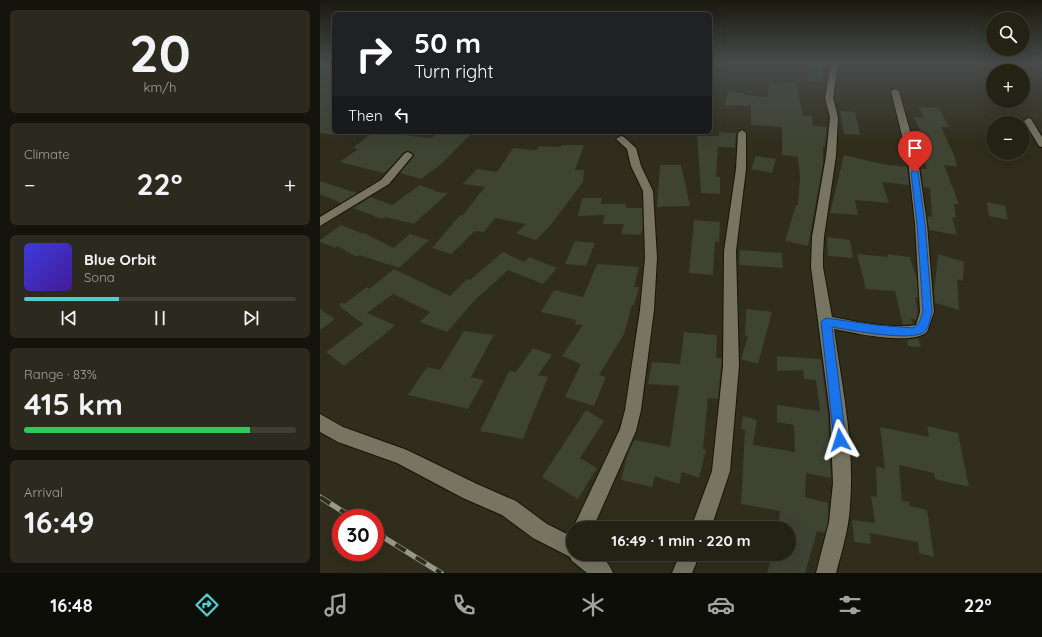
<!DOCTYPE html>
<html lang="en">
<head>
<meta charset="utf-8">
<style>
	body { margin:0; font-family:Quicksand,sans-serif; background:#2c2a1e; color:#f1f3f6; height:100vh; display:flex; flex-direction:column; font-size:15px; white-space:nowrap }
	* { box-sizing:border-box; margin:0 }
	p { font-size:13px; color:#a3a4a0 }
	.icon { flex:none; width:22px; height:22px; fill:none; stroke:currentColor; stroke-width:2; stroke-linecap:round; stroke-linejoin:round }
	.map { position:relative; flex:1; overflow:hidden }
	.details { display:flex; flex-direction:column; gap:10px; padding:10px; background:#14130c; width:320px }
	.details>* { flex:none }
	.top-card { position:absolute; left:12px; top:12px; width:380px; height:122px; border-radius:6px; box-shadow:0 4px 16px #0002,0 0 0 1px #413f34; background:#202124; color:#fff; overflow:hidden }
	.fabs { position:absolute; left:666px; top:12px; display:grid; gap:8px }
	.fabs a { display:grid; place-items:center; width:44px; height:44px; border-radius:50%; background:#242215; box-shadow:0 4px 16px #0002,0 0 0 1px #413f34; font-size:20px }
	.speed { position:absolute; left:12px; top:509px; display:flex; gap:8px; font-size:20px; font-weight:700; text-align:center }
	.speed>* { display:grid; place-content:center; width:52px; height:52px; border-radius:50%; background:#242215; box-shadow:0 4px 16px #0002,0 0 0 1px #413f34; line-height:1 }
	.speed .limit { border:6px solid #d22; background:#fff; color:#111 }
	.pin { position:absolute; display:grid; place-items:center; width:34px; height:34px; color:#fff; margin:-41px -17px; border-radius:50% 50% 50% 0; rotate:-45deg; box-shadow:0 0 4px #0007 }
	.pin .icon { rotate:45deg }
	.me { position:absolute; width:44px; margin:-22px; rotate:354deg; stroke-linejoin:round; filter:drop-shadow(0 0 3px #0008) }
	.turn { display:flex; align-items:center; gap:14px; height:84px; padding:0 16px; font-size:18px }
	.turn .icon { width:52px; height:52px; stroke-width:2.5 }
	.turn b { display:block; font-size:28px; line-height:34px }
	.then { display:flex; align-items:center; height:38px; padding:0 16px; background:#0003; gap:8px; font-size:15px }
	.big { font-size:30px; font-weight:800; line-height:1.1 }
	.details .card { flex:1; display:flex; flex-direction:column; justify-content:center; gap:6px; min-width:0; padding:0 14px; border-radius:6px; background:#2c2a1e }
	.details .dial { align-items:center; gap:0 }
	.dial b { font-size:52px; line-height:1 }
	.song { display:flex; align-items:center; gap:12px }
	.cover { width:48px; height:48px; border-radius:6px; background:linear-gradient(135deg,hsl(240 70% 55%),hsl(260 70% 35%)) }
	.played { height:4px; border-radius:2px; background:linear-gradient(90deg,#52ccd0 35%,#413f34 35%) }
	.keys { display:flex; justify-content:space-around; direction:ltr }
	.heat { display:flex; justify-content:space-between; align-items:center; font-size:22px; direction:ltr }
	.charge { height:6px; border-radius:3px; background:linear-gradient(90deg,#34c759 83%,#413f34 0) }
	.trip { position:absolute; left:246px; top:521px; width:230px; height:40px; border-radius:20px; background:#242215; box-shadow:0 4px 16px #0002,0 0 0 1px #413f34; font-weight:800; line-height:40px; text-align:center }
	.tab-bar { display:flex; height:64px; justify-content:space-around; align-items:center; background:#0e0e08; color:#a3a4a0 }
	.tab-bar .icon { width:28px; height:28px }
	.tab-bar .active { color:#52ccd0 }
	.tab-bar b { font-size:18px; color:#f1f3f6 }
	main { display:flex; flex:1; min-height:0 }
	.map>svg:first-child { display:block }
	.building { fill:#3e4332 }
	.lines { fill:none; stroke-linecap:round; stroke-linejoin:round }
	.street-casing { stroke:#181506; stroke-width:2 }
	.street { fill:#777462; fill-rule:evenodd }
	.rail-casing { stroke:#9a988a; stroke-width:5.5 }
	.rail { stroke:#302d1c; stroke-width:4; stroke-dasharray:12; stroke-linecap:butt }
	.route { fill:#1a73e8; stroke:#114b97 }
</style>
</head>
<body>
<main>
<section class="details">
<div class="card dial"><b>20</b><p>km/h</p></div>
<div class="card"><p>Climate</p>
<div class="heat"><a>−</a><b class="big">22°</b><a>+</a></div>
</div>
<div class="card">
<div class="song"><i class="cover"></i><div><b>Blue Orbit</b><p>Sona</p></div></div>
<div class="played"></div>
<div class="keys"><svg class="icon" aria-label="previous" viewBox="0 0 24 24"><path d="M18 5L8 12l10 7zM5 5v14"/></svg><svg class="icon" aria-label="pause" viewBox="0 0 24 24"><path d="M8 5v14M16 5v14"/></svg><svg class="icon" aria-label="next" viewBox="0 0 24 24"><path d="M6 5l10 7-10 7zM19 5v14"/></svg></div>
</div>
<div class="card"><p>Range · 83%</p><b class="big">415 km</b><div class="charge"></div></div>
<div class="card"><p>Arrival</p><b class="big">16:49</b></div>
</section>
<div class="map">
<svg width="722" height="573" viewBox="0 0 722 573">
	<rect width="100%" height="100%" fill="#302d1c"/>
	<!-- building -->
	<g class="building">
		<path d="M0,63h14v72l-14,-2z"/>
		<path d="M487,64l15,1 2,17 -15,-1z"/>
		<path d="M464,82l12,1 7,33h9l1,10 14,1 -2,20 -2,-1v19l-15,81 -23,-5 11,-36h2l2,-28 -2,-20 -16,-2v-28l-31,-2v-19l-27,-1 5,-13 15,1v2l24,2 1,-14 15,2z"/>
		<path d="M599,107l20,1 10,19h-8l14,30 2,10 -13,-2 15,39h-5l2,14 -4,-1 5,18 -28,-5 -2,-14 5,1 -2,-29 -7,-1 -2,-18h6l-12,-31 9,1 -10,-22 10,1z"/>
		<path d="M520,111l15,1 5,23 -16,-1z"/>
		<path d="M53,132l58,6 9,-6h21l-3,2 12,1 -30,30 -19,14 -21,-6 14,-17v-2l-5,-3 -5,1 -16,18 -5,3 -43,-11 18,-13 -5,-1z"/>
		<path d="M399,132l17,1 -1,15 -17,-1 -2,30h4v17l-19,-1 -4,-57h22z"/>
		<path d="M242,145h22l-9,25h9l-1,12 -33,44 -14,14 -20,-7 10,-9 -31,-6 -11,14 -9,-1 -24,23 -19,-6 28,-33 2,1 23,-29 -22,-3 14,-15 20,3 16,-24 23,2 3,-4 21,1z"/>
		<path d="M524,155l38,9 25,3 2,18 -27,-3 7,21 -34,-3 3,15 -28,-2z"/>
		<path d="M436,156l20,3 -4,14 -21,-4z"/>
		<path d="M340,165h21l9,41 -33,1z"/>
		<path d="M0,181l37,12 -16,10 -21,-9z"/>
		<path d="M100,185l18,7 10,1 -34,31 -29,-7 -3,2 -29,-11 18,-11 21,8z"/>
		<path d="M262,198h20l-1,6h25v4h16l1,19 -2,8 -20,-1 3,-10h-21l2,-9 -27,1z"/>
		<path d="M667,202l18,4 3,14 -19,-4z"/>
		<path d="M374,220l26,2 -1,20 -4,-1 -2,34 -24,-2z"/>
		<path d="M21,225l22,9 1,-1 30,15 16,-14 19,6 -30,28 -40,-13 -2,2 -20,-11 -2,2 -15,-6v-2z"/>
		<path d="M507,237l23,3 3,18 -25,-2z"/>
		<path d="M255,241l20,2 -9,23 -21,-2z"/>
		<path d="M420,250l42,3 1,15 -44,-3z"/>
		<path d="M183,252l21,10 5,-5 28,11 -14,16 -35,-14 -34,31 -27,31 -27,-10 10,-10 -37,-18 -26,19 28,12 -11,10 -40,31 -18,-14 37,-28 -24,-18 2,-4 3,2 23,-17 2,2 25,-20 56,27 17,-17 3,1z"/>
		<path d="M537,254l31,3 -1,-3 23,3 7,22 1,19 -3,-1 3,15 -2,8 -5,-1 2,5 -10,1 -8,-34 -29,-2z"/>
		<path d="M618,254l26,8 -1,19 -6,-2 2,31 -24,-7 -1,-10z"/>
		<path d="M277,264l42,3 -5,20h5l-5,18h-2l-8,29 -25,41 7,2 -12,29 -29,-9 16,-33 -19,-8 21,-31 -8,-1 1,-4 -35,-8 13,-22 29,7z"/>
		<path d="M0,309l15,10 -15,11z"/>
		<path d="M426,309l26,3 -14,52 -17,-5 7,-23h-3z"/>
		<path d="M144,331l30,4 -23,42 13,3 -16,29 -60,-14 19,-28 13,3z"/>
		<path d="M364,332l33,3 -1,23h6l-4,41 -10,-1 -5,51 3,1 -7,28 -17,-6 -3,12 -24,-8 -3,11 -31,-7 7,-27 6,-13 36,7 9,-61 -31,-2 4,-22 28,2z"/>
		<path d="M598,338l3,9 -13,-1 -1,-6z"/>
		<path d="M213,348l19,7 -14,20 10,2 -25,62 -43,-8 29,-60 7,1z"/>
		<path d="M457,356l44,3 7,55 3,64 -25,-5 -1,24 23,6v19l-3,11 -8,-2 -12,42h-38l6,-19h16v-26h-7l2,-6 -5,-1 1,-10 -39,-7 4,-74 -4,-1 2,-13 14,4 -4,25 42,7 -1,-27 -17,-3v-17l43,6 -4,-31 -12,-1 -1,-9 -26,1z"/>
		<path d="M266,410l18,11 -24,37 17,10 -19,31 -36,-22z"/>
		<path d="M607,426l31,7 11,54 -34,-8 -1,-6 -35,-8 3,36 7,1 1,4 17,4 7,47 -15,-4 -1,-11 -48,-9 1,11 -17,-2 -2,-22 23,3 -4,-27 6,1 -1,-31 9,3 -5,-42 49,10z"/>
	</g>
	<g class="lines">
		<defs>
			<g id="street">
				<path d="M511,63h7l-5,35 5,19 -2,39 -12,81 -1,17v13l9,50c26,5 58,12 84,8l4,-13 -5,-88 -7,-64 -17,-69 4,-2 4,2 19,69 9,64 7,88 -7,20c-16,14 -72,1 -93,-3 8,58 21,117 16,176 -1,23 -8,46 -14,68h-20l13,-51 4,-39 -3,-69 -19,-147 1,-30 14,-81 4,-39 -5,-19z"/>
				<path d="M708,118l3,1 11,18v10l-3,-1 -15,-25z"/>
				<path d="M422,130l4,3v36l-10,82 3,115 -9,105 -19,57h-20l21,-57 11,-105 1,-115 12,-82 2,-36z"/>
				<path d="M301,136l3,1 12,11 5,18 12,25 4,67 -3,52 -13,100 -5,21 -43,97h-20l47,-99 5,-19 15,-100 5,-52 -2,-67 -12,-25 -4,-17 -11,-10z"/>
				<path d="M88,152l5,3 -24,29 -69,42v-9l61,-37 24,-27z"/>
				<path d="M0,414l23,13 64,23 70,34 39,17 31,23 26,13v17c19,0 32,-1 40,19h-26l-15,-12 -2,-4 -37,-19 -31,-23 -39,-17 -66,-35 -59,-21 -18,-10z"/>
				<path d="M360,554h20l-8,19h-20z"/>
			</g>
		</defs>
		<!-- street casing -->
		<use href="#street" class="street-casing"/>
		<!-- street -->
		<use href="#street" class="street"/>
		<defs>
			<g id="rail">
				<path d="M0,497l33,21"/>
				<path d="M55,532l66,41"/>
			</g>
		</defs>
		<!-- rail casing -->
		<use href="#rail" class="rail-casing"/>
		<!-- rail -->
		<use href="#rail" class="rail"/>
	</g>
	<!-- sky -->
	<linearGradient id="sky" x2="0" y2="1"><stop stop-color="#1a190f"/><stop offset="0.44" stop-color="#484c4b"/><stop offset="1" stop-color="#484c4b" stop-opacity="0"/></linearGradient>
	<rect width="722" height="143" fill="url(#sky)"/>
	<!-- route -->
	<path class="route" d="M595,170l3,2 7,52 7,88c-2,6 -2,15 -8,20 -12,10 -75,-2 -92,-5l14,113 -1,4 -5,2 -4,-2 -2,-4 -13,-118 2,-2 3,-2 49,7 38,3 6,-5 4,-11 -6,-88 -6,-52z"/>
</svg>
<div class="fabs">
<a><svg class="icon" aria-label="search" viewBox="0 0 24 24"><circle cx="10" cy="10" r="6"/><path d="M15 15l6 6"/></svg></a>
<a>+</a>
<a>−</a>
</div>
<div class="speed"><div class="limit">30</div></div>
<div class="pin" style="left:595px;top:172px;background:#d93025"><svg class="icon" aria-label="arrive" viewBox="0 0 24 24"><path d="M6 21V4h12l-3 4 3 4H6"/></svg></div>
<svg class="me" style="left:520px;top:440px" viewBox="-20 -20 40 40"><path d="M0-17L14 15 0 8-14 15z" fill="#1a73e8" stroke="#fff" stroke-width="4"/></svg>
<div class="trip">16:49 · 1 min · 220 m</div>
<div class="top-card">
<div class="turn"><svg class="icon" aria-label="right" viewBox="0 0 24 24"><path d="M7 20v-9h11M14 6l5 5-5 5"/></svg><div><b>50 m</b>Turn right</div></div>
<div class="then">Then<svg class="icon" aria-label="left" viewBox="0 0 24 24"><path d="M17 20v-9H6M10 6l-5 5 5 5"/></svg></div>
</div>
</div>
</main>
<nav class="tab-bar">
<b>16:48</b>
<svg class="icon active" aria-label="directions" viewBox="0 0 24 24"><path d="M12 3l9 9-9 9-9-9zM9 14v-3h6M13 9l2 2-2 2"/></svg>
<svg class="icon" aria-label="music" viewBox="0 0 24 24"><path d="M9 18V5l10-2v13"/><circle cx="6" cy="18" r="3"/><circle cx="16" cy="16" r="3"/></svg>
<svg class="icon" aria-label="phone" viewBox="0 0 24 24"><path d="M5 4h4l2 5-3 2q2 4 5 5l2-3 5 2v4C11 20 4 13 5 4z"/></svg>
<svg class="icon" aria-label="climate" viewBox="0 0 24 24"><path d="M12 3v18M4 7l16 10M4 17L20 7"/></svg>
<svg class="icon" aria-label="car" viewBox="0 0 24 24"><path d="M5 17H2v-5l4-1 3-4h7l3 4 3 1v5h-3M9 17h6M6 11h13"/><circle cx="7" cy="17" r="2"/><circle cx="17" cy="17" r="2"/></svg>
<svg class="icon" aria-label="filters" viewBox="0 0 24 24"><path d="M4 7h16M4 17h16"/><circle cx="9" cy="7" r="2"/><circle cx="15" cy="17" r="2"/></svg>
<b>22°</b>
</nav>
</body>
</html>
